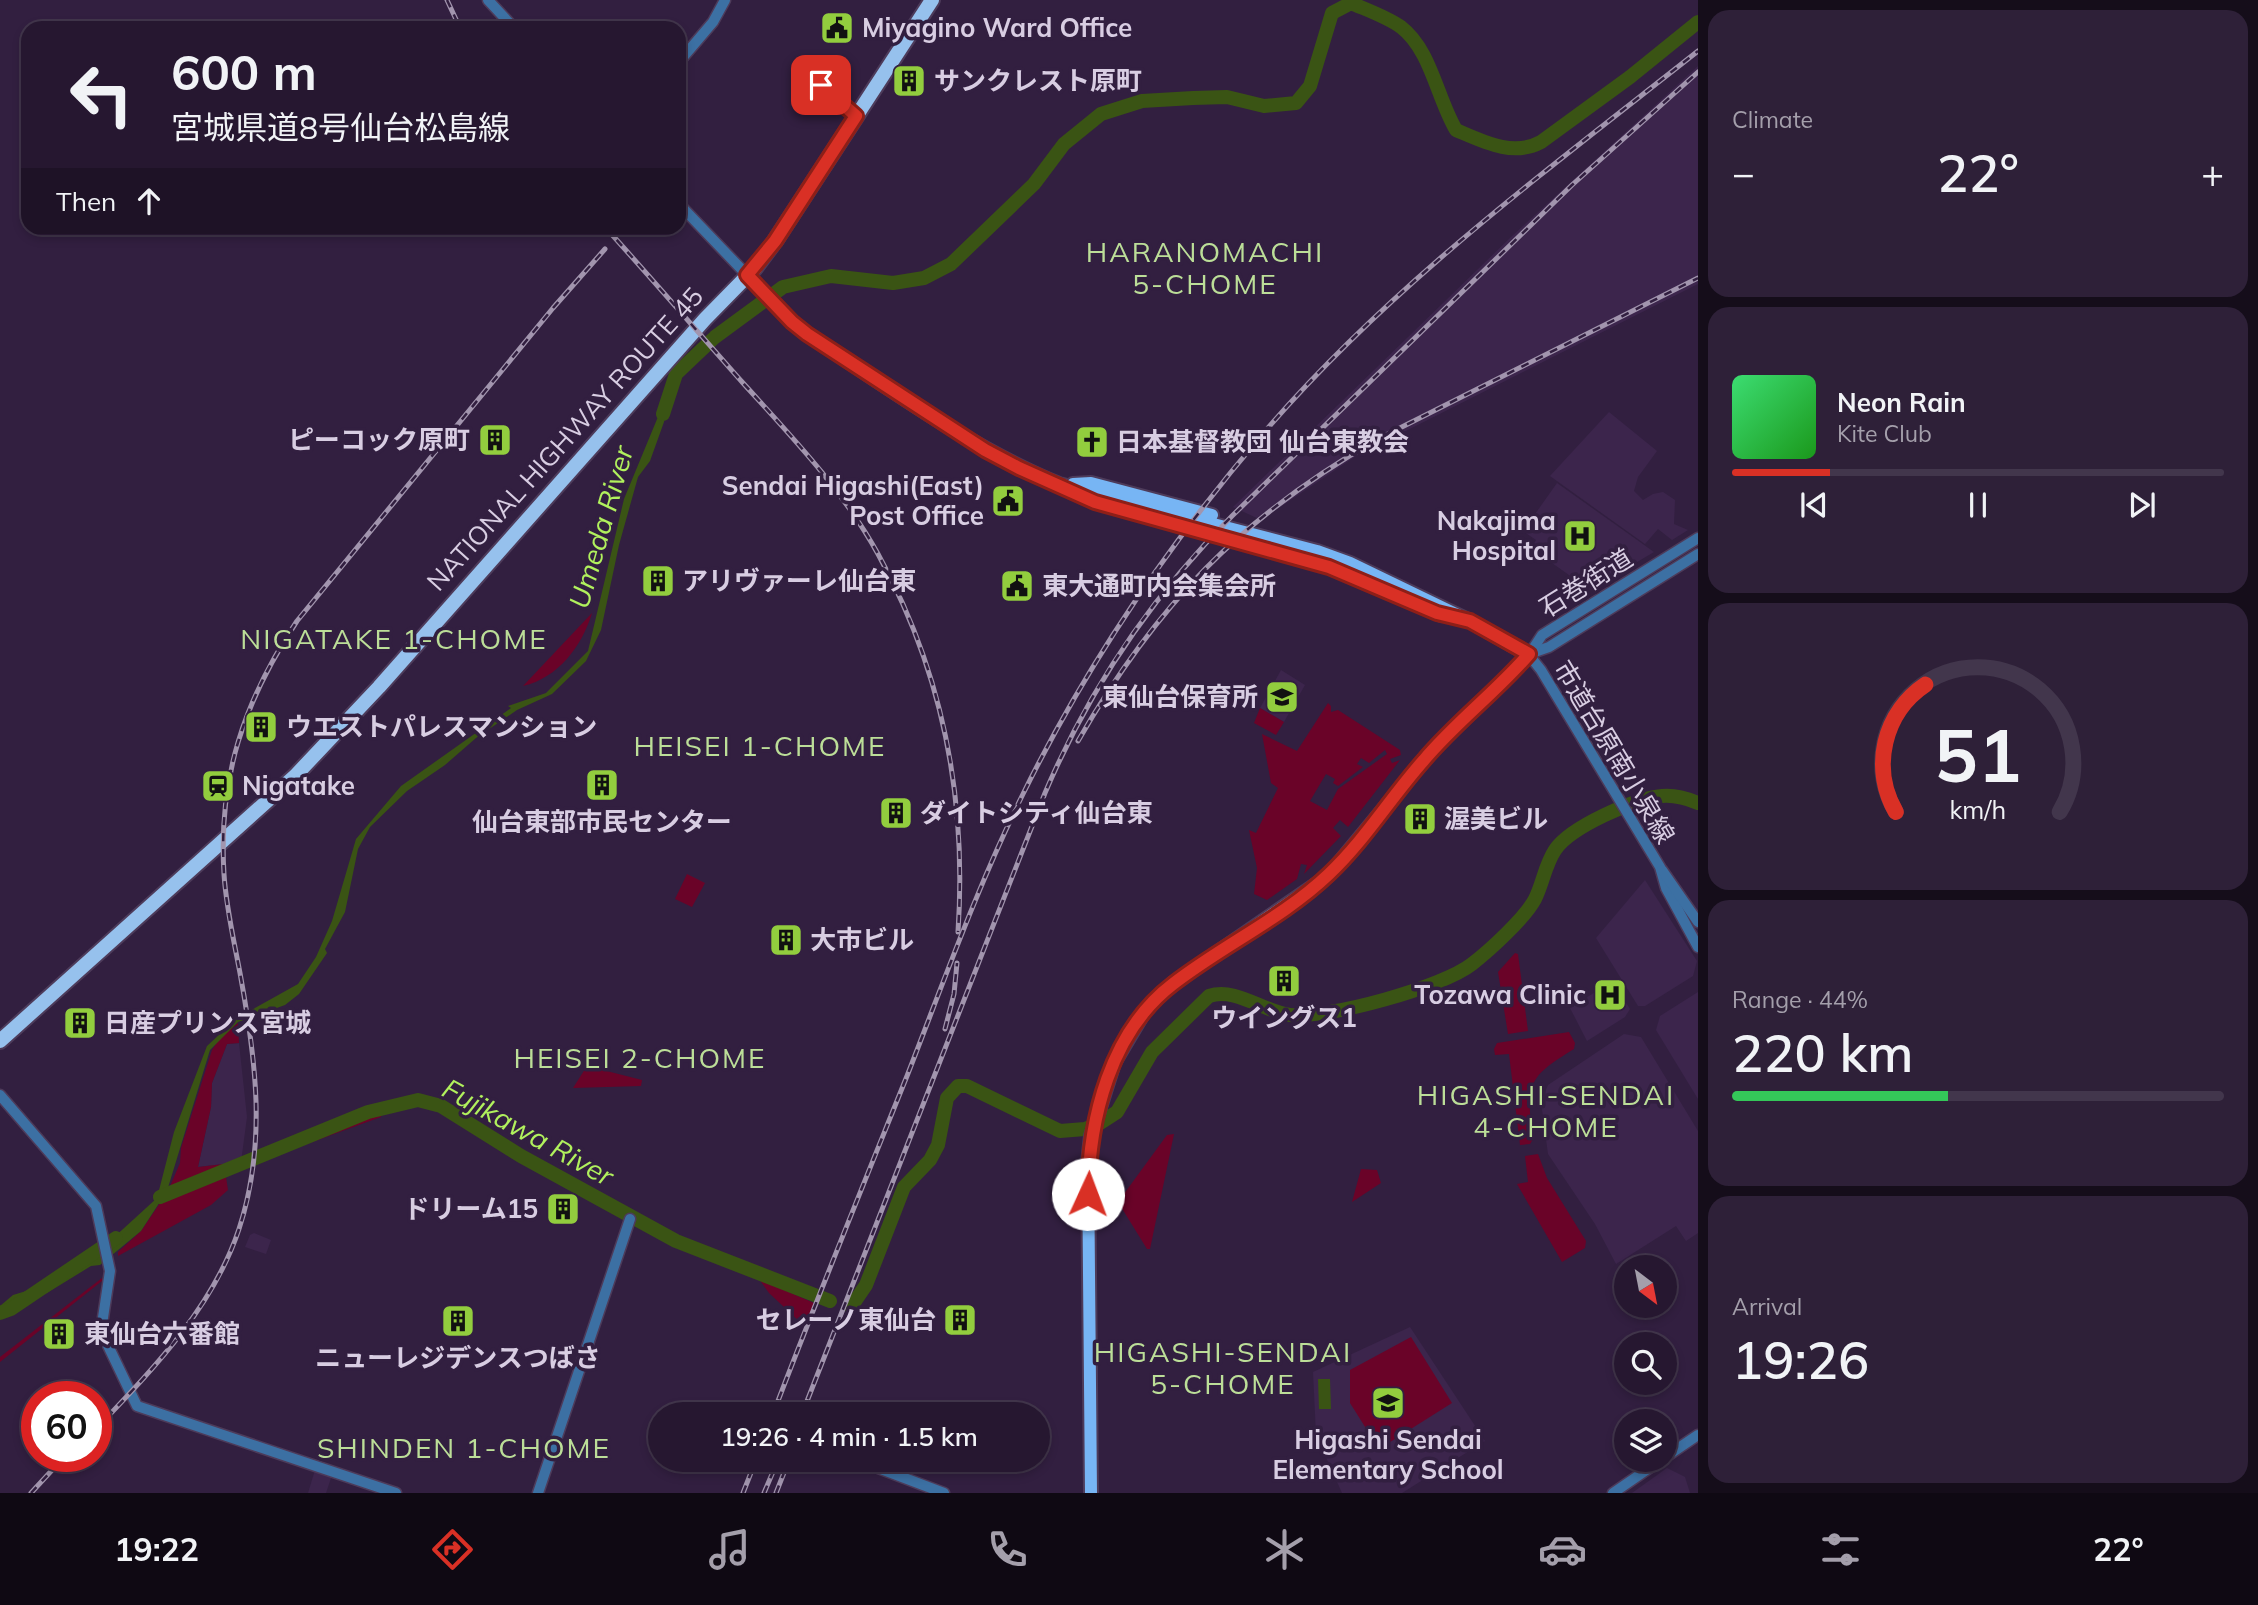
<!DOCTYPE html>
<html lang="en">
<head>
<meta charset="utf-8">
<style>
	body { margin:0; font-family:Mulish,"Noto Sans JP",sans-serif; background:#2e2038; color:#f1f3f6; height:100vh; display:flex; flex-direction:column; font-size:26px; white-space:nowrap }
	* { box-sizing:border-box; margin:0 }
	p { font-size:23px; color:#a49fab }
	.icon { flex:none; width:38px; height:38px; fill:none; stroke:currentColor; stroke-width:2; stroke-linecap:round; stroke-linejoin:round }
	.map { position:relative; flex:1; overflow:hidden }
	.side { display:flex; flex-direction:column; gap:10px; padding:10px; background:#150d1a; width:560px }
	.side>* { flex:none }
	.hud { position:absolute; left:21px; top:21px; width:665px; height:214px; border-radius:21px; box-shadow:0 4px 10px #0003,0 0 0 2px #42364c; background:#261730; color:#f1f3f6; overflow:hidden }
	.needle { width:46px; rotate:148deg }
	.buttons { position:absolute; left:1614px; top:1255px; display:grid; gap:14px }
	.buttons a { display:grid; place-items:center; width:63px; height:63px; border-radius:50%; background:#261730; box-shadow:0 4px 10px #0003,0 0 0 2px #42364c; font-size:35px }
	.speed { position:absolute; left:21px; top:1381px; display:flex; gap:14px; font-size:35px; font-weight:700; text-align:center }
	.speed>* { display:grid; place-content:center; width:91px; height:91px; border-radius:50%; background:#261730; box-shadow:0 4px 10px #0003,0 0 0 2px #42364c; line-height:1 }
	.speed .limit { border:10px solid #d22; background:#fff; color:#111 }
	.pin { position:absolute; display:grid; place-items:center; width:60px; height:60px; color:#fff; margin:-30px; border-radius:14px; box-shadow:0 4px 10px #0006 }
	.me { position:absolute; width:77px; margin:-38px; rotate:2deg; stroke-linejoin:round; filter:drop-shadow(0 0 5px #0008) }
	.turn { display:flex; align-items:center; gap:24px; height:147px; padding:0 35px; font-size:32px }
	.turn .icon { width:91px; height:91px; stroke-width:2.5 }
	.turn b { display:block; font-size:49px; line-height:60px }
	.then { display:flex; align-items:center; height:66px; padding:0 35px; background:#0003; gap:14px; font-size:26px }
	.big { font-size:52px; font-weight:600; line-height:1.1 }
	.side .card { flex:1; display:flex; flex-direction:column; justify-content:center; gap:10px; min-width:0; padding:0 24px; border-radius:21px; background:#2e2038 }
	.side .dial { align-items:center; gap:0 }
	.dial svg { height:182px; overflow:visible; fill:none; stroke:#42364c; stroke-width:7; stroke-linecap:round; text-anchor:middle }
	.dial text { fill:#f1f3f6; stroke:none }
	.song { display:flex; align-items:center; gap:21px }
	.cover { width:84px; height:84px; border-radius:10px; background:linear-gradient(135deg,hsl(140 70% 55%),hsl(120 70% 35%)) }
	.played { height:7px; border-radius:4px; background:linear-gradient(90deg,#d93025 20%,#42364c 20%) }
	.keys { display:flex; justify-content:space-around; direction:ltr }
	.heat { display:flex; justify-content:space-between; align-items:center; font-size:38px; direction:ltr }
	.charge { height:10px; border-radius:5px; background:linear-gradient(90deg,#34c759 44%,#42364c 0) }
	.trip { position:absolute; left:648px; top:1402px; width:402px; height:70px; border-radius:35px; background:#261730; box-shadow:0 4px 10px #0003,0 0 0 2px #42364c; font-weight:600; line-height:70px; text-align:center }
	.tabs { display:flex; height:112px; justify-content:space-around; align-items:center; background:#0f0913; color:#a49fab }
	.tabs .icon { width:49px; height:49px }
	.tabs .active { color:#d93025 }
	.tabs b { font-size:32px; color:#f1f3f6 }
	main { display:flex; flex:1; min-height:0 }
	.map>svg:first-child { display:block }
	.built { fill:#3c254c }
	.green { fill:#6a0328; fill-rule:evenodd }
	.water { fill:#3a5414 }
	.lines { fill:none; stroke-linecap:round; stroke-linejoin:round }
	.river { stroke:#3a5414; stroke-width:14 }
	.tertiary-casing { stroke:#4d3b5a; stroke-width:13 }
	.secondary-casing { stroke:#4d3b5a; stroke-width:14 }
	.primary-casing { stroke:#4d3b5a; stroke-width:16 }
	.trunk-casing { stroke:#4d3b5a; stroke-width:18 }
	.tertiary { stroke:#3c70a3; stroke-width:10 }
	.secondary { stroke:#3e97e9; stroke-width:10 }
	.primary { stroke:#77b5f4; stroke-width:12 }
	.trunk { stroke:#96c1ed; stroke-width:14 }
	.rail-casing { stroke:#a295ae; stroke-width:5 }
	.rail { stroke:#321f40; stroke-width:2.5; stroke-dasharray:8; stroke-linecap:butt }
	.route-casing { stroke:#8d1f18; stroke-width:18 }
	.route { stroke:#d93025; stroke-width:12 }
	.labels { text-anchor:middle; stroke-width:7; stroke-linejoin:round; paint-order:stroke }
	.poi-label { font-size:26px; font-weight:bold; fill:#d8cde2; stroke:#321f40; text-anchor:start }
	.street-label { font-size:26px; fill:#d8cde2; stroke:#321f40 }
	.neighbourhood-label { font-size:28px; letter-spacing:2px; fill:#bcde98; stroke:#321f40 }
	.water-label { font-size:28px; font-style:italic; fill:#b1f15d; stroke:#321f40 }
</style>
</head>
<body>
<main>
<div class="map">
<svg width="1698" height="1493" viewBox="0 0 1698 1493">
	<rect width="100%" height="100%" fill="#321f40"/>
	<!-- built -->
	<g class="built">
		<path d="M1698,66v218l-342,172 -95,64 -28,-13 278,-270z"/>
		<path d="M1609,412l48,39 -19,26 -4,14 9,9 10,-6 10,-2 12,8 -1,24 14,6 -16,10 -14,-11 -13,15 -95,-68z"/>
		<path d="M1557,483l97,69 -64,38 -59,-42 5,-8 -13,-9z"/>
		<path d="M1281,670l24,15 -21,37 -24,-14z"/>
		<path d="M1645,880l52,81 -4,15 -48,30h-7l-42,-68z"/>
		<path d="M1608,984l7,1 15,24 -5,8 -38,24 -17,-33z"/>
		<path d="M1698,992v107l-42,-69 4,-14z"/>
		<path d="M1624,1034l17,3 57,94v102l-12,8 -10,-15 -60,38 -21,-40 -47,-70 -7,-52 7,-17z"/>
		<path d="M239,1043l8,74 -6,45 -43,5 13,-60 1,-24 15,-39z"/>
		<path d="M254,1233l17,7 -5,14 -21,-7 5,-12z"/>
		<path d="M1410,1327l75,114 -83,52h-60l-26,-58 -3,-63z"/>
		<path d="M1667,1468l18,9 5,16h-58z"/>
		<path d="M315,1470l17,5 -6,18h-18z"/>
	</g>
	<!-- green -->
	<g class="green">
		<path d="M592,613c-10,33 -34,65 -69,73z"/>
		<path d="M1328,703l3,3v6l7,-2 62,40 1,5 -11,4 2,4 8,-3 -52,67 -8,-7 -7,8 8,8 -37,38 3,-9 -6,-1 -4,15 -30,21 -13,-6 3,-26 -8,-38 7,3 22,-45 -7,-5 -9,-49 35,17zM1385,750l2,4 -49,35 -11,21 -17,-9 16,-27 9,5 -2,4 5,3 25,-19 -6,-3 4,-6 8,5z"/>
		<path d="M1260,708l24,14 -8,13 -22,-12z"/>
		<path d="M687,874l18,9 -13,24 -17,-8z"/>
		<path d="M1515,953l3,1 10,77 -20,3 -10,-62z"/>
		<path d="M238,1023l1,20 -12,1 -15,39 -1,24 -13,60 26,-3v6l-56,21 12,-28 1,-15 31,-98 8,-12z"/>
		<path d="M1569,1032l6,11 -1,6c-48,29 -48,36 -41,90l-3,5 -10,1 -11,-91 -14,1 -1,-6 3,-6z"/>
		<path d="M587,1066l55,14 -1,6 -68,2z"/>
		<path d="M382,1110l-1,7 -113,41 -1,-2z"/>
		<path d="M1174,1134l-24,115h-3l-29,-47 49,-67z"/>
		<path d="M1538,1154l9,24 39,63 -1,7 -23,14 -45,-78 11,-2 -3,-26z"/>
		<path d="M1361,1169l16,1 4,13 -29,19z"/>
		<path d="M226,1177l2,13 -17,15 -93,51v-4l23,-21 21,-31z"/>
		<path d="M102,1278v3l-102,81v-5z"/>
		<path d="M759,1279l55,24 -8,19h-6l-31,-29z"/>
		<path d="M1411,1337l41,66 -73,46 -29,-46v-33z"/>
	</g>
	<!-- water -->
	<g class="water">
		<path d="M667,395l-3,27 -14,39 -12,16 -19,68 -18,85 -15,31 -34,33 -35,16 -41,28 -31,27 -38,26 -37,36 -12,22 -13,63 -20,37 2,4 -28,41 -14,11 -47,17 -28,28 -43,141 -26,40 -41,34 -9,1 -44,27 -31,8 -16,16v-11l13,-11 23,-7 52,-27 69,-63 17,-66 33,-86 30,-28 61,-34 18,-27 16,-36 24,-82 45,-53 110,-78 -3,-2 38,-13 42,-42 36,-152z"/>
		<path d="M1318,1379h12l1,30h-12z"/>
	</g>
	<g class="lines">
		<!-- river -->
		<g class="river">
			<path d="M663,414l13,-40 39,-37 68,-50 48,-11 62,7 31,-5 27,-14 83,-80 30,-40 37,-30 41,-13 51,-3 34,-1 37,9 32,-3 14,-17 22,-73 19,-10c16,7 36,14 50,24 30,23 36,71 55,103 28,12 57,27 85,12l89,-65 68,-55"/>
			<path d="M160,1197l208,-85 50,-12 23,6 80,50 155,85 154,60"/>
			<path d="M851,1307l15,-22 38,-98 26,-27 8,-15 9,-47 11,-12h9l93,45 25,-2 15,-6 17,-11 35,-60 57,-56c27,-9 55,16 81,19 38,4 153,-28 182,-51 18,-14 53,-46 63,-65 8,-16 10,-34 20,-49 15,-23 81,-52 107,-54 14,-1 24,2 36,7"/>
			<path d="M0,1313l11,-4 105,-71"/>
		</g>
		<defs>
			<g id="tertiary">
				<path d="M488,0l26,28"/>
				<path d="M679,62l34,-40 12,-22"/>
				<path d="M679,204l68,71"/>
				<path d="M1529,654l20,-7 149,-93"/>
				<path d="M1529,655l12,15 119,197 6,21 32,59"/>
				<path d="M1529,655l13,-20 156,-97"/>
				<path d="M1662,870l36,52"/>
				<path d="M0,1095l96,111 14,65 -9,60 36,75 259,87"/>
				<path d="M1664,1458l34,-23"/>
				<path d="M857,1460l87,33"/>
				<path d="M538,1493l92,-274"/>
				<path d="M1613,1493l48,-33"/>
			</g>
			<path id="secondary" d="M809,76l47,40"/>
			<g id="primary">
				<path d="M747,275l45,47 15,12c82,54 162,113 252,150l258,67 33,12 120,58 59,34 -100,99 -101,122 -155,107 -27,26 -32,54 -23,73 -3,27 3,330"/>
				<path d="M1073,484l18,-1 121,32"/>
				<path d="M1104,504l210,57 127,54"/>
			</g>
			<path id="trunk" d="M0,1041l295,-265 84,-89 326,-368 50,-51 20,-27 157,-241"/>
		</defs>
		<!-- tertiary casing -->
		<use href="#tertiary" class="tertiary-casing"/>
		<!-- secondary casing -->
		<use href="#secondary" class="secondary-casing"/>
		<!-- primary casing -->
		<use href="#primary" class="primary-casing"/>
		<!-- trunk casing -->
		<use href="#trunk" class="trunk-casing"/>
		<!-- tertiary -->
		<use href="#tertiary" class="tertiary"/>
		<!-- secondary -->
		<use href="#secondary" class="secondary"/>
		<!-- primary -->
		<use href="#primary" class="primary"/>
		<!-- trunk -->
		<use href="#trunk" class="trunk"/>
		<defs>
			<g id="rail">
				<path d="M447,0l13,28"/>
				<path d="M606,228c46,51 91,103 137,155 48,53 100,107 135,171 65,118 89,244 80,378"/>
				<path d="M1078,741c78,-136 163,-224 300,-302l320,-161"/>
				<path d="M945,1029l9,-35 3,-31"/>
				<path d="M773,1414c43,-113 89,-226 134,-338 37,-95 71,-191 116,-282 63,-128 145,-249 238,-358 126,-148 285,-265 437,-385"/>
				<path d="M802,1414l243,-621c45,-106 106,-196 187,-277l340,-331 126,-113"/>
				<path d="M96,1429c56,-59 117,-121 143,-200 28,-86 17,-169 1,-256 -6,-32 -14,-66 -16,-99 -6,-97 20,-173 73,-253l256,-313 52,-59"/>
				<path d="M31,1493l34,-37"/>
				<path d="M743,1493l13,-33"/>
				<path d="M764,1493l14,-33"/>
				<path d="M776,1493l13,-33"/>
			</g>
		</defs>
		<!-- rail casing -->
		<use href="#rail" class="rail-casing"/>
		<!-- rail -->
		<use href="#rail" class="rail"/>
	</g>
	<g class="lines">
		<defs>
			<path id="route" d="M821,85l35,31 -81,125 -28,34 45,47 15,12 178,116 34,18 76,34 234,65 108,46 33,8 59,33c-33,38 -73,68 -105,106 -33,37 -59,80 -95,114 -46,44 -106,71 -156,110 -63,48 -84,135 -85,210"/>
		</defs>
		<!-- route casing -->
		<use href="#route" class="route-casing"/>
		<!-- route -->
		<use href="#route" class="route"/>
	</g>
	<!-- icons -->
	<defs>
		<symbol id="civic-square" viewBox="-11 -11 22 22"><rect x="-9" y="-9" width="18" height="18" rx="4" fill="#92cd3e" stroke="#321f40"/><path d="M-.6-6.5H3V-4.5H.6V-3L4-1V1h2V6H-6V1h2V-1L-.6-3ZM-1.2 2.5V6h2.4V2.5Z" fill="#111"/></symbol>
		<symbol id="building-square" viewBox="-11 -11 22 22"><rect x="-9" y="-9" width="18" height="18" rx="4" fill="#92cd3e" stroke="#321f40"/><path d="M-4-6H4V6H1V3H-1V6H-4ZM-2.5-4.3h1.7v1.8h-1.7ZM.8-4.3h1.7v1.8H.8ZM-2.5-1h1.7V.8h-1.7ZM.8-1h1.7V.8H.8Z" fill="#111"/></symbol>
		<symbol id="church-square" viewBox="-11 -11 22 22"><rect x="-9" y="-9" width="18" height="18" rx="4" fill="#92cd3e" stroke="#321f40"/><path d="M-1.2-6h2.4v3.5h3.3v2.4h-3.3V6h-2.4V-.1h-3.3v-2.4h3.3Z" fill="#111"/></symbol>
		<symbol id="hospital-square" viewBox="-11 -11 22 22"><rect x="-9" y="-9" width="18" height="18" rx="4" fill="#92cd3e" stroke="#321f40"/><path d="M-5-5h3v3.5h4V-5h3V5h-3V1.5h-4V5h-3Z" fill="#111"/></symbol>
		<symbol id="school-square" viewBox="-11 -11 22 22"><rect x="-9" y="-9" width="18" height="18" rx="4" fill="#92cd3e" stroke="#321f40"/><path d="M0-5L7-2L0 1L-7-2ZM-4 1L0 2.5L4 1V4Q0 6-4 4Z" fill="#111"/></symbol>
		<symbol id="station-square" viewBox="-11 -11 22 22"><rect x="-9" y="-9" width="18" height="18" rx="4" fill="#92cd3e" stroke="#321f40"/><path d="M-3-6H3Q5-6 5-4V2Q5 4 3 4L4.5 6H3L1.5 4h-3L-3 6H-4.5L-3 4Q-5 4-5 2V-4Q-5-6-3-6ZM-3.5-4v3h7v-3ZM-3.5 1v1.5H-2V1ZM2 1v1.5H3.5V1Z" fill="#111"/></symbol>
	</defs>
	<g fill-rule="evenodd">
		<use href="#civic-square" x="818" y="9" width="38" height="38"/>
		<use href="#building-square" x="890" y="62" width="38" height="38"/>
		<use href="#building-square" x="476" y="421" width="38" height="38"/>
		<use href="#church-square" x="1073" y="423" width="38" height="38"/>
		<use href="#civic-square" x="989" y="482" width="38" height="38"/>
		<use href="#hospital-square" x="1561" y="517" width="38" height="38"/>
		<use href="#building-square" x="639" y="562" width="38" height="38"/>
		<use href="#civic-square" x="998" y="567" width="38" height="38"/>
		<use href="#school-square" x="1263" y="678" width="38" height="38"/>
		<use href="#building-square" x="242" y="708" width="38" height="38"/>
		<use href="#building-square" x="583" y="766" width="38" height="38"/>
		<use href="#station-square" x="199" y="767" width="38" height="38"/>
		<use href="#building-square" x="877" y="794" width="38" height="38"/>
		<use href="#building-square" x="1401" y="800" width="38" height="38"/>
		<use href="#building-square" x="767" y="921" width="38" height="38"/>
		<use href="#building-square" x="1265" y="962" width="38" height="38"/>
		<use href="#hospital-square" x="1591" y="976" width="38" height="38"/>
		<use href="#building-square" x="61" y="1004" width="38" height="38"/>
		<use href="#building-square" x="544" y="1190" width="38" height="38"/>
		<use href="#building-square" x="941" y="1301" width="38" height="38"/>
		<use href="#building-square" x="439" y="1302" width="38" height="38"/>
		<use href="#building-square" x="40" y="1315" width="38" height="38"/>
		<use href="#school-square" x="1369" y="1384" width="38" height="38"/>
	</g>
	<g class="labels">
		<!-- poi labels -->
		<g class="poi-label">
			<text x="862" y="37">Miyagino Ward Office</text>
			<text x="934" y="90">サンクレスト原町</text>
			<text x="470" y="449" text-anchor="end">ピーコック原町</text>
			<text x="1116" y="451">日本基督教団 仙台東教会</text>
			<text x="984" y="495" text-anchor="end">Sendai Higashi(East)<tspan x="984" dy="30">Post Office</tspan></text>
			<text x="1556" y="530" text-anchor="end">Nakajima<tspan x="1556" dy="30">Hospital</tspan></text>
			<text x="682" y="590">アリヴァーレ仙台東</text>
			<text x="1042" y="595">東大通町内会集会所</text>
			<text x="1258" y="706" text-anchor="end">東仙台保育所</text>
			<text x="286" y="736">ウエストパレスマンション</text>
			<text x="242" y="795">Nigatake</text>
			<text x="920" y="822">ダイトシティ仙台東</text>
			<text x="1444" y="828">渥美ビル</text>
			<text x="602" y="831" text-anchor="middle">仙台東部市民センター</text>
			<text x="810" y="949">大市ビル</text>
			<text x="1586" y="1004" text-anchor="end">Tozawa Clinic</text>
			<text x="1284" y="1027" text-anchor="middle">ウイングス1</text>
			<text x="104" y="1032">日産プリンス宮城</text>
			<text x="538" y="1218" text-anchor="end">ドリーム15</text>
			<text x="936" y="1329" text-anchor="end">セレーノ東仙台</text>
			<text x="84" y="1343">東仙台六番館</text>
			<text x="458" y="1367" text-anchor="middle">ニューレジデンスつばさ</text>
			<text x="1388" y="1449" text-anchor="middle">Higashi Sendai<tspan x="1388" dy="30">Elementary School</tspan></text>
		</g>
		<!-- street labels -->
		<g class="street-label">
			<text transform="translate(565 439) rotate(-48)" y="9">NATIONAL HIGHWAY ROUTE 45</text>
			<text transform="translate(1586 583) rotate(-32)" y="9">石巻街道</text>
			<text transform="translate(1614 752) rotate(59)" y="9">市道台原南小泉線</text>
		</g>
		<!-- neighbourhood labels -->
		<g class="neighbourhood-label">
			<text x="1205" y="262">HARANOMACHI<tspan x="1205" dy="32">5-CHOME</tspan></text>
			<text x="394" y="649">NIGATAKE 1-CHOME</text>
			<text x="760" y="756">HEISEI 1-CHOME</text>
			<text x="640" y="1068">HEISEI 2-CHOME</text>
			<text x="1546" y="1105">HIGASHI-SENDAI<tspan x="1546" dy="32">4-CHOME</tspan></text>
			<text x="1223" y="1362">HIGASHI-SENDAI<tspan x="1223" dy="32">5-CHOME</tspan></text>
			<text x="464" y="1458">SHINDEN 1-CHOME</text>
		</g>
		<!-- water labels -->
		<g class="water-label">
			<text transform="translate(601 527) rotate(-74)" y="10">Umeda River</text>
			<text transform="translate(528 1132) rotate(29)" y="10">Fujikawa River</text>
		</g>
	</g>
</svg>
<div class="buttons">
<a><svg class="needle" viewBox="-14 -14 28 28"><path d="M0-13l5 13h-10z" fill="#e53935"/><path d="M0 13l5-13h-10z" fill="#a49fab"/></svg></a>
<a><svg class="icon" aria-label="search" viewBox="0 0 24 24"><circle cx="10" cy="10" r="6"/><path d="M15 15l6 6"/></svg></a>
<a><svg class="icon" aria-label="layers" viewBox="0 0 24 24"><path d="M12 4l9 5-9 5-9-5zM3 14l9 5 9-5"/></svg></a>
</div>
<div class="speed"><div class="limit">60</div></div>
<div class="pin" style="left:821px;top:85px;background:#d93025"><svg class="icon" aria-label="arrive" viewBox="0 0 24 24"><path d="M6 21V4h12l-3 4 3 4H6"/></svg></div>
<svg class="me" style="left:1088px;top:1194px" viewBox="-20 -20 40 40"><circle r="19" fill="#fff"/><path d="M0-13L10 11 0 6-10 11z" fill="#d93025"/></svg>
<div class="trip">19:26 · 4 min · 1.5 km</div>
<div class="hud">
<div class="turn"><svg class="icon" aria-label="left" viewBox="0 0 24 24"><path d="M17 20v-9H6M10 6l-5 5 5 5"/></svg><div><b>600 m</b>宮城県道8号仙台松島線</div></div>
<div class="then">Then<svg class="icon" aria-label="ahead" viewBox="0 0 24 24"><path d="M12 20V5M6 11l6-6 6 6"/></svg></div>
</div>
</div>
<section class="side">
<div class="card"><p>Climate</p>
<div class="heat"><a>−</a><b class="big">22°</b><a>+</a></div>
</div>
<div class="card">
<div class="song"><i class="cover"></i><div><b>Neon Rain</b><p>Kite Club</p></div></div>
<div class="played"></div>
<div class="keys"><svg class="icon" aria-label="previous" viewBox="0 0 24 24"><path d="M18 5L8 12l10 7zM5 5v14"/></svg><svg class="icon" aria-label="pause" viewBox="0 0 24 24"><path d="M8 5v14M16 5v14"/></svg><svg class="icon" aria-label="next" viewBox="0 0 24 24"><path d="M6 5l10 7-10 7zM19 5v14"/></svg></div>
</div>
<div class="card dial"><svg viewBox="0 0 100 80">
<path d="M14 69A42 42 0 1 1 86 69"/>
<path d="M14 69A42 42 0 0 1 27 13" stroke="#d93025"/>
<text x="50" y="56" font-size="32" font-weight="700">51</text>
<text x="50" y="72" font-size="11">km/h</text>
</svg></div>
<div class="card"><p>Range · 44%</p><b class="big">220 km</b><div class="charge"></div></div>
<div class="card"><p>Arrival</p><b class="big">19:26</b></div>
</section>
</main>
<nav class="tabs">
<b>19:22</b>
<svg class="icon active" aria-label="directions" viewBox="0 0 24 24"><path d="M12 3l9 9-9 9-9-9zM9 14v-3h6M13 9l2 2-2 2"/></svg>
<svg class="icon" aria-label="music" viewBox="0 0 24 24"><path d="M9 18V5l10-2v13"/><circle cx="6" cy="18" r="3"/><circle cx="16" cy="16" r="3"/></svg>
<svg class="icon" aria-label="phone" viewBox="0 0 24 24"><path d="M5 4h4l2 5-3 2q2 4 5 5l2-3 5 2v4C11 20 4 13 5 4z"/></svg>
<svg class="icon" aria-label="climate" viewBox="0 0 24 24"><path d="M12 3v18M4 7l16 10M4 17L20 7"/></svg>
<svg class="icon" aria-label="car" viewBox="0 0 24 24"><path d="M5 17H2v-5l4-1 3-4h7l3 4 3 1v5h-3M9 17h6M6 11h13"/><circle cx="7" cy="17" r="2"/><circle cx="17" cy="17" r="2"/></svg>
<svg class="icon" aria-label="filters" viewBox="0 0 24 24"><path d="M4 7h16M4 17h16"/><circle cx="9" cy="7" r="2"/><circle cx="15" cy="17" r="2"/></svg>
<b>22°</b>
</nav>
</body>
</html>
